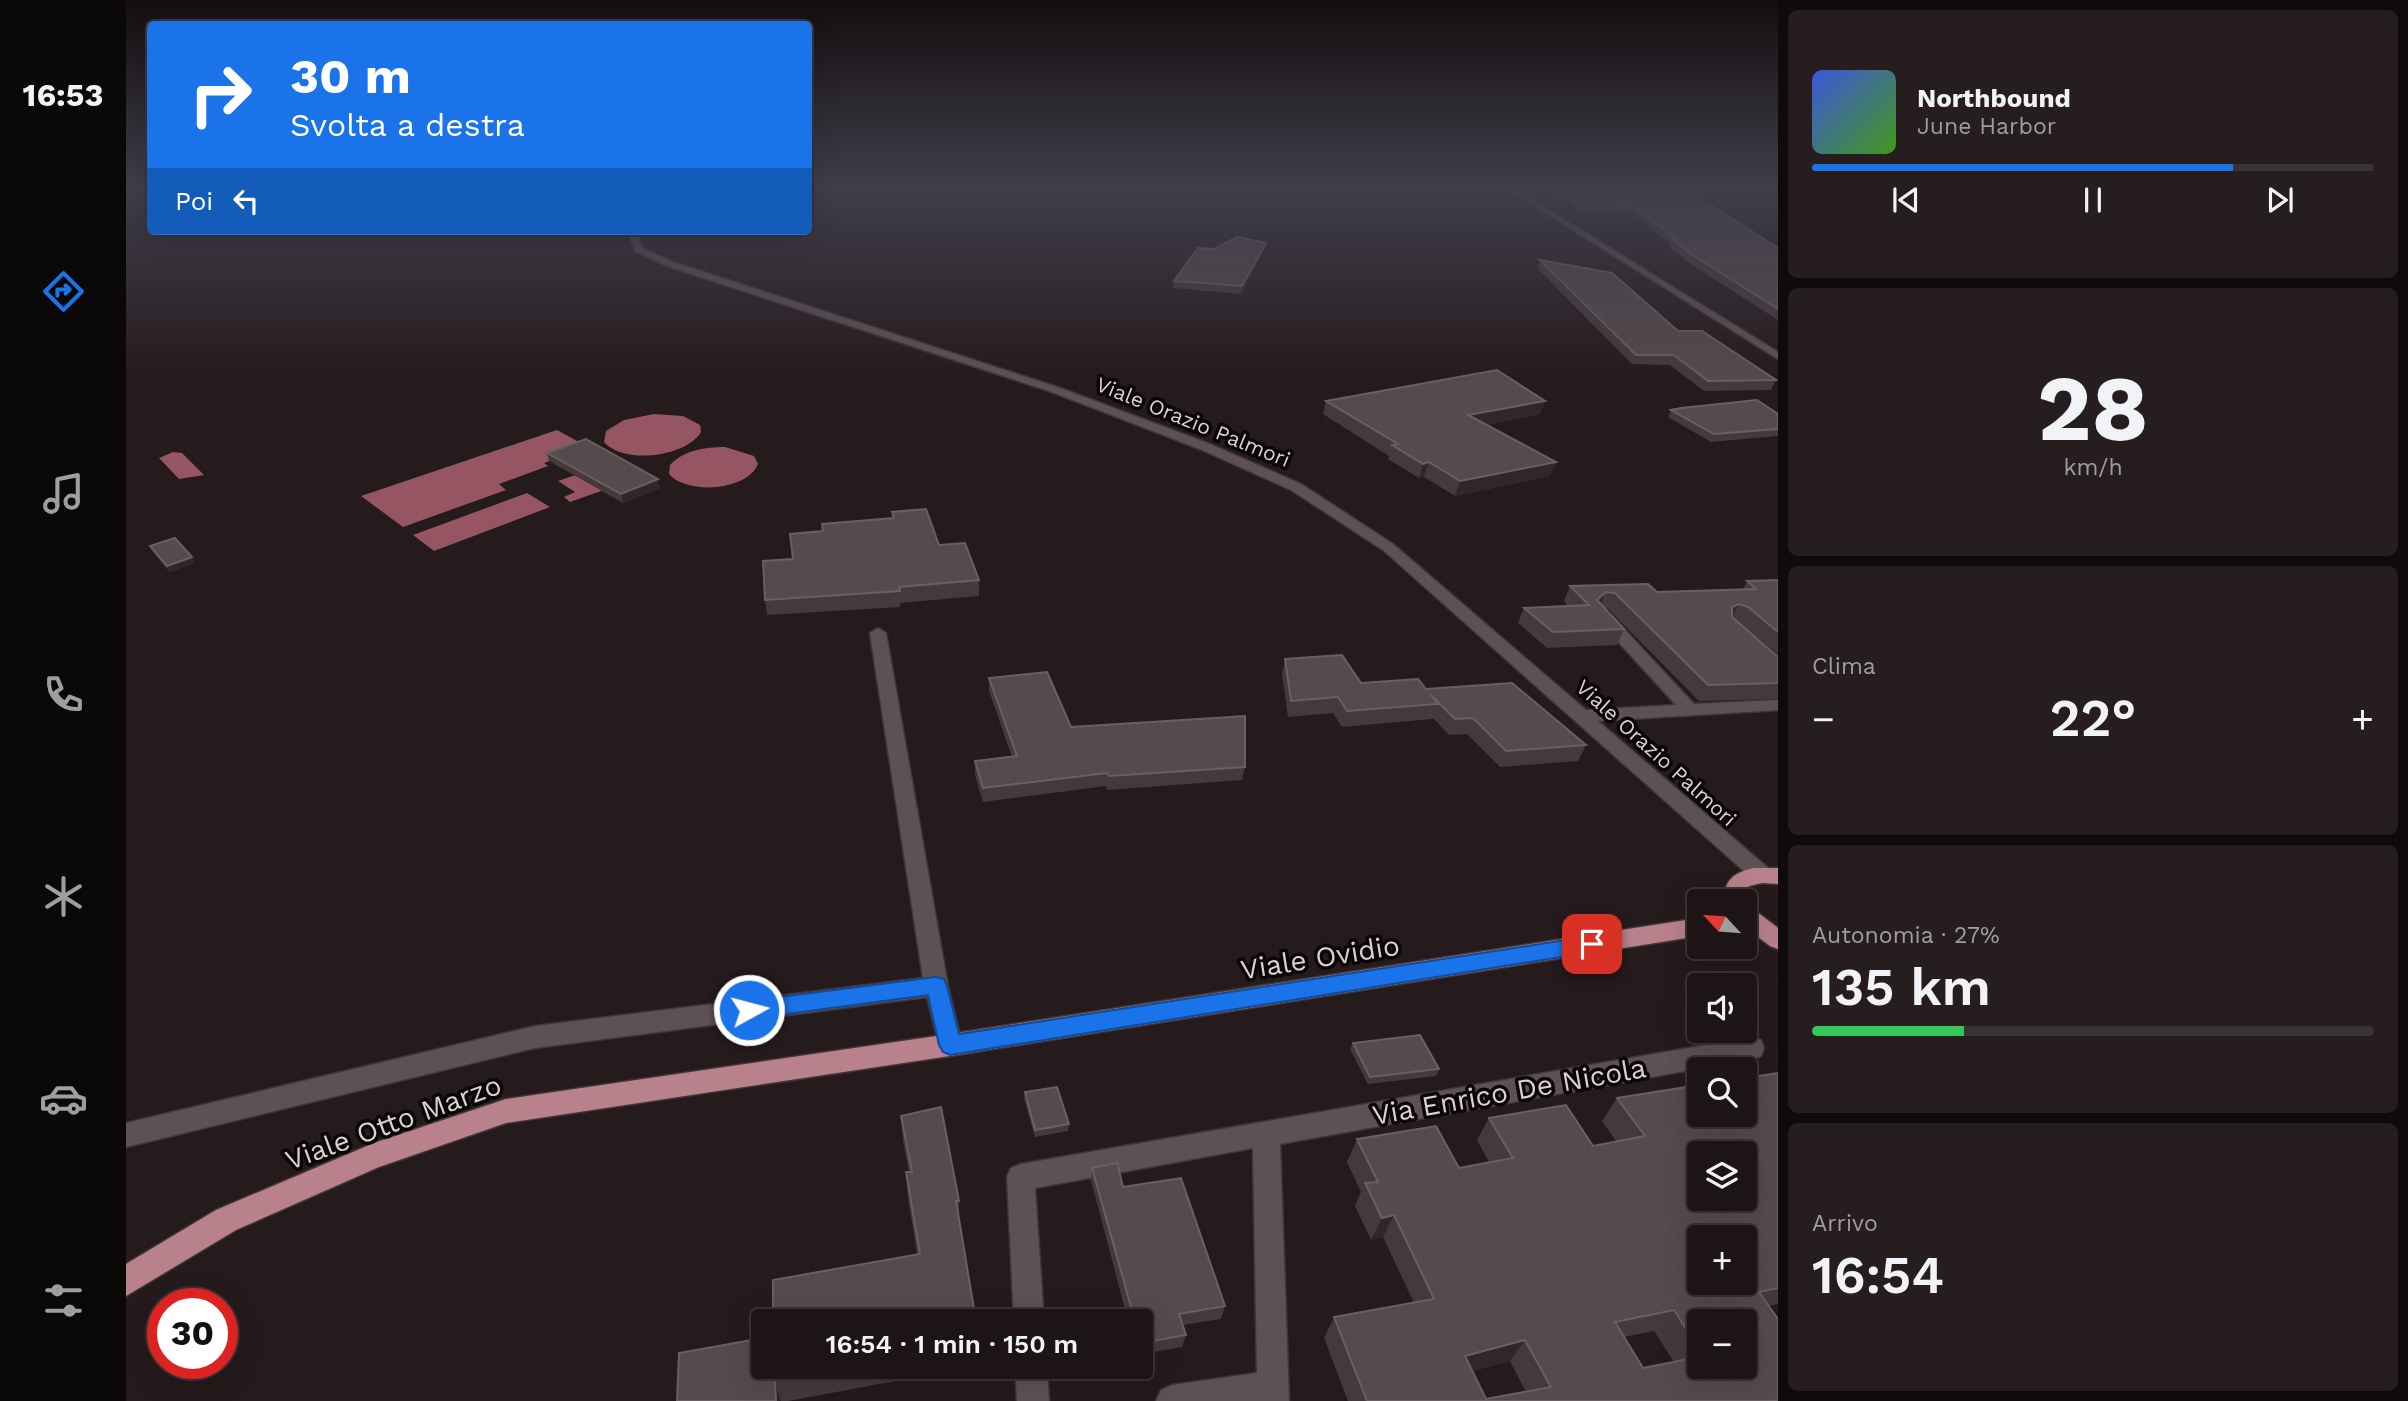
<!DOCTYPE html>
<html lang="it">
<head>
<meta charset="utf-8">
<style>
	body { margin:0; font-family:"Work Sans",sans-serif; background:#251d1e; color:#f1f3f6; height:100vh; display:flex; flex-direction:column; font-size:26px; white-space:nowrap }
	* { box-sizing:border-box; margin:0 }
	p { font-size:23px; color:#a09ea0 }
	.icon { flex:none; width:38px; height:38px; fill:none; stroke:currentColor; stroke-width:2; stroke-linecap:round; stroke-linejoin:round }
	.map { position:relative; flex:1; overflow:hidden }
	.panel { display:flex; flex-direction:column; gap:10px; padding:10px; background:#0f0b0c; width:630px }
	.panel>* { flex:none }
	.hud { position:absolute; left:21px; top:21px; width:665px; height:214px; border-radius:7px; box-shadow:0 7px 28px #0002,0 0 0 2px #3a3334; background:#1a73e8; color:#fff; overflow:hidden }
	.needle { width:46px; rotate:296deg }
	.buttons { position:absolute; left:1561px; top:889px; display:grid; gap:14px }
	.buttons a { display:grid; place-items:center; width:70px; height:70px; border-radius:7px; background:#1c1415; box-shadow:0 7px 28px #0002,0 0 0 2px #3a3334; font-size:35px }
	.speed { position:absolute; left:21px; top:1288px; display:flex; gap:14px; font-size:35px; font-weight:700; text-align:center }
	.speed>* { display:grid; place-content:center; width:91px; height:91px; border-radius:50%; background:#1c1415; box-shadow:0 7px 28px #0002,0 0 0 2px #3a3334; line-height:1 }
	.speed .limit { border:10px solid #d22; background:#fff; color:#111 }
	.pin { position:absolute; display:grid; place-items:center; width:60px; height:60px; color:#fff; margin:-30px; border-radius:14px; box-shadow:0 4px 10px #0006 }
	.me { position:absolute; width:77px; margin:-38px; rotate:83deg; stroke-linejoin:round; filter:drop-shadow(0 0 5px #0008) }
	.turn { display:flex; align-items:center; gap:24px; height:147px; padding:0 28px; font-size:32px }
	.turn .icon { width:91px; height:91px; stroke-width:2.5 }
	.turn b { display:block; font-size:49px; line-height:60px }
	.then { display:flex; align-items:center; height:66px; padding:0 28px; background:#0003; gap:14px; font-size:26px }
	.big { font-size:52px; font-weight:600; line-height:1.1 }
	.panel .card { flex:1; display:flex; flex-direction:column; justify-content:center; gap:10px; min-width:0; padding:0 24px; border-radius:10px; background:#251d1e }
	.panel .dial { align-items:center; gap:0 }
	.dial b { font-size:91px; line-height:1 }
	.song { display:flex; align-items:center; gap:21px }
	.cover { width:84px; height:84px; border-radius:10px; background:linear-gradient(135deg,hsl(230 70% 55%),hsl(100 70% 35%)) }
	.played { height:7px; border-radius:4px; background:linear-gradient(90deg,#1a73e8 75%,#3a3334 75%) }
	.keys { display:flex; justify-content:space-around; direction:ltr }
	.heat { display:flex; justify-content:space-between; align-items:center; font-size:38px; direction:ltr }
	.charge { height:10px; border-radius:5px; background:linear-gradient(90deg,#34c759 27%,#3a3334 0) }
	.trip { position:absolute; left:625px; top:1309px; width:402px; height:70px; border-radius:7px; background:#1c1415; box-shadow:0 7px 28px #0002,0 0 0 2px #3a3334; font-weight:600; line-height:70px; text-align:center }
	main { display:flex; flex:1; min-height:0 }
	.tab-bar { display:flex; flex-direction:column; width:126px; justify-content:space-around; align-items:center; background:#0b0808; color:#a09ea0 }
	.tab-bar .icon { width:49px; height:49px }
	.tab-bar .active { color:#1a73e8 }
	.tab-bar b { font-size:32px; color:#f1f3f6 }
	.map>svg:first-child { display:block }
	.water { fill:#955563 }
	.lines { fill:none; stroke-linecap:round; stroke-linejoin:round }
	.minor-casing { stroke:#3f3638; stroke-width:3 }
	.major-casing { stroke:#3f3638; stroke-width:3 }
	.minor { fill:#5e5153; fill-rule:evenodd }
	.major { fill:#b8818b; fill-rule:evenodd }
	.wall { fill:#45393b; fill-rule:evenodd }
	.shaded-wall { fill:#322628 }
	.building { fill:#554a4c; stroke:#6a5f61; stroke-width:2; fill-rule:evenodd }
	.route { fill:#1a73e8; stroke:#114b97; stroke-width:2 }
	.labels { text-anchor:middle; stroke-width:7; stroke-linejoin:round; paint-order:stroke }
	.far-street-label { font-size:21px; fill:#d9d1d2; stroke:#0b0707 }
	.near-street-label { font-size:28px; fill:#d9d1d2; stroke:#0b0707 }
</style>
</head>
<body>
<main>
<nav class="tab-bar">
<b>16:53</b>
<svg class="icon active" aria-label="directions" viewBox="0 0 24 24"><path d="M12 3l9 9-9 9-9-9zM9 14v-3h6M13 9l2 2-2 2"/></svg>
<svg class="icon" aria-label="music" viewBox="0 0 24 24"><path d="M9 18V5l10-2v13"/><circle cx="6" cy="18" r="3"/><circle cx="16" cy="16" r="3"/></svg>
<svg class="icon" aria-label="phone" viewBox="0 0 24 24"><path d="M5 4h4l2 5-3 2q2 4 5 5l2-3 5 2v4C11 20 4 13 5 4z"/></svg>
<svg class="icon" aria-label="climate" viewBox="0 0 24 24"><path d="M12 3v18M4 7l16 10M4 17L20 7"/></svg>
<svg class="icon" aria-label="car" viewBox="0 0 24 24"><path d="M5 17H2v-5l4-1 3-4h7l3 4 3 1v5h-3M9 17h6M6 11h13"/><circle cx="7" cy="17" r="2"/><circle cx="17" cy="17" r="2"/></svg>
<svg class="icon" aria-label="filters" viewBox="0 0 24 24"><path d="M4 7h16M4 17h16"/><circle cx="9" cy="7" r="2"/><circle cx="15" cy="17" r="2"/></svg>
</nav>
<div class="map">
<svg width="1652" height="1401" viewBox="0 0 1652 1401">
	<rect width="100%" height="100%" fill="#251a1c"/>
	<!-- water -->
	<g class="water">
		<path d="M528,414l29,2 17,9 1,7c-15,25 -77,33 -97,10l2,-11 18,-11z"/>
		<path d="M431,430l31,17 -44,16 4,3 -49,18 7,6 -103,37 -42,-31z"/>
		<path d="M599,447l29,9 4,8c-11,27 -71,31 -89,10l1,-9c14,-15 35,-18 55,-18z"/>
		<path d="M47,452l9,1 22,22 -25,4 -20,-21z"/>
		<path d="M467,469l25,16 -48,17 -6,-5 11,-5 -17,-11z"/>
		<path d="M401,493l23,14 -116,44 -21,-16z"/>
	</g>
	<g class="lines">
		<defs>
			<g id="minor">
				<path d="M1380,188h7l265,164v7z"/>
				<path d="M502,231h8l6,17 31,14 387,126 150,56 91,40 92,60 193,166 90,-5 -76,-83 -2,-3 8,-5 6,2 82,88 84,-4v10l-180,11 170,147 4,6 -4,6 -7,2 -7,-2 -371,-330 -92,-60 -89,-40 -150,-58 -385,-126 -32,-15z"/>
				<path d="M752,628l8,5 62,353 14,59 -3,8 -9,3 -9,-3 -14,-56 -392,51 -409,99v-24l409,-97 388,-48 -53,-345z"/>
				<path d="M1626,1037l9,3 3,8 -3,8 -9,3 -472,85 9,257h-133l5,-11 11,-5 85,-12 -4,-225 -218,40 9,133h-30l-7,-144 4,-9 10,-4z"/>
				<path d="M889,1367h32l2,34h-32z"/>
			</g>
			<g id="major">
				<path d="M1628,868h24v16l-16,-1 -13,3 -4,19v-4h-20c-2,-21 10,-29 29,-33z"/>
				<path d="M1619,907l8,2 25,19v21l-8,-3 -25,-19z"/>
				<path d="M1573,918v18l-749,120 -444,67 -127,44 -143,63 -110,66v-32l90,-54 158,-67 132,-44 444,-65z"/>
			</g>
		</defs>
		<!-- minor casing -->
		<use href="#minor" class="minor-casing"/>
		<!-- major casing -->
		<use href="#major" class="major-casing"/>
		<!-- minor -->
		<use href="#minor" class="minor"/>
		<!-- major -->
		<use href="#major" class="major"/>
	</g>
	<!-- wall -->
	<g class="wall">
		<path d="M1422,188h170l-3,5h-24l87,55v72l-90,-58 -19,-15 1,-3 -37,-30 -51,-2z"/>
		<path d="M1140,243l-2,7 -23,44 -68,-6 1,-7 40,-32z"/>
		<path d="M1414,260l236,120 -5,10 -67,1 -34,-26 -38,-1 -94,-95z"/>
		<path d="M1200,401h219l-5,13 -54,11 64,51 -95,20 -31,-19 -5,1 -31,-19 1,-3 -66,-42z"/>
		<path d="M1545,410l107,4v22l-67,6 -43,-25z"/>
		<path d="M421,453l113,35 -37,15 -74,-42z"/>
		<path d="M766,512l47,33 40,35v16l-79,7v4l-133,8 -2,-15 28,-41 30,-28 69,-12z"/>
		<path d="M24,546l45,17 -25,9 -17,-20z"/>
		<path d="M1652,580v75l-40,-33 40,35v42l-79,2 -91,-92 -4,-1 20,21 -7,16 -70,3 -29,-25 6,-15 44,-2 -4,-5 6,-15 87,6 86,-3 4,-8z"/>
		<path d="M1159,659l76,24 65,6 160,56 -8,16 -78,6 -33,-33 -18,1 -16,-17 -1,1 -90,8 -9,-14 -45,4 -6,-43z"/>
		<path d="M863,678l82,49 174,40 -3,13 -135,10 -1,-4 -123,16 -8,-27v-14l37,-4 -23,-66z"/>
		<path d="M1227,1043l86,26 -3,7 -68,8 -18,-35z"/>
		<path d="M1652,1073v231l-9,2 9,95h-430l-24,-63 10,-21 80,-14 -31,-66 -12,3 -16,-34 6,-14 -14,-30 10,-23 102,29 30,-6 -12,-22 12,-22 104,28 23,-5 -14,-20 15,-23zM1573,1321l46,46h-46zM1528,1331l20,31 -31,6 -19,-31zM1384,1361l16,31 -40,7 -14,-28z"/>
		<path d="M899,1092l44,32 -1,7 -33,6 -11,-38z"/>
		<path d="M775,1116l58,85v19l17,101 -59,-67 -9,-56 -2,-26h3l-6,-30z"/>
		<path d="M966,1168l31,19 102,119 -4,13 -39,6 4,10 -4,12 -41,7v-33h-13l-37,-141z"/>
		<path d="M637,1367h208l-183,34h-111z"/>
	</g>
	<!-- shaded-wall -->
	<g class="shaded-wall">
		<path d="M1140,243l-2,7 -23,44 1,-8z"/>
		<path d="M1419,401l-5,13 -76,15 4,-14z"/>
		<path d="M1303,462l-5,15 -5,1 4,-14z"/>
		<path d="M1430,462l-6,14 -95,20 5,-15z"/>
		<path d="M532,479l2,9 -37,15 -2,-9z"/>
		<path d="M66,557l3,6 -25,9 -3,-6z"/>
		<path d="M1480,592l-6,15 -3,-7z"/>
		<path d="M1613,604l-8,16 1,-13z"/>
		<path d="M1268,1215l-11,22 -12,3 11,-22z"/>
		<path d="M1399,1340l-15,21 -59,15 14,-20z"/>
		<path d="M649,1380l6,21h-5z"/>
	</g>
	<!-- building -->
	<g class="building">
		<path d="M1433,188h125l94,60v61l-87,-55 -19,-15 3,-1 -40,-31 -51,-2z"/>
		<path d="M1111,237l29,6 -24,43 -68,-5 24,-33 16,1z"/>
		<path d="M1414,260l72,13 66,58h24l74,49 -68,1 -34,-26h-38z"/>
		<path d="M1371,370l48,31 -77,14 88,47 -96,19 -31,-19 -6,2 -31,-19 6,-1 -72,-43z"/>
		<path d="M1631,400l21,14v15l-64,5 -43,-24 10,-2z"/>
		<path d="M460,439l72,40 -37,15 -74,-41z"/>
		<path d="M800,509l13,36 26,-2 14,37 -80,7 1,4 -135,9 -2,-39 30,-2 -3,-25 33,-3 -1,-7 72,-6 -2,-6z"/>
		<path d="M49,538l17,19 -25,9 -17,-20z"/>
		<path d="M1652,580v52l-30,-25 -9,-3 -7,3v10l46,40v26l-70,2 -93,-92 -9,-1 -9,8 27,29 -71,3 -29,-24 65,-3 -19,-19 78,-2 9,8 99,-3 -9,-8z"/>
		<path d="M1216,655l19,28 57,-4 8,10 86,-6 74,62 -80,6 -33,-33 -18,1 -25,-25 8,10 -91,7 -9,-14 -47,4 -6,-42z"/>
		<path d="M921,672l24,55 174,-11v51l-136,9 -2,-3 -124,15 -8,-27 42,-5 -28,-78z"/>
		<path d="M1294,1035l19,34 -69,8 -17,-34z"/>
		<path d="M1652,1073v215l-19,4 19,27v82h-411l-33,-84 100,-18 -40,-84 -12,3 -17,-35 13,-1 -21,-43 79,-13 23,42 54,-10 -24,-40 77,-13 27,41 52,-10 -28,-38 82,-13v30h46v-37zM1573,1153h46v46h-46zM1573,1237h46v46h-46zM1548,1310l25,39v-28h46v46h-46v-10l-56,11 -28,-46zM1399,1340l26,47 -65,12 -21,-43z"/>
		<path d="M931,1087l12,37 -34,6 -10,-38z"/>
		<path d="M815,1107l18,94h-3l20,120h-203v-41l147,-26 -14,-82h6l-11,-56z"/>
		<path d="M991,1163l6,24 58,-9 44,128 -46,8 7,21 -45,8v-22h-6l-43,-153z"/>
		<path d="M637,1338v29h83l-71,13 1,21h-99l2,-48z"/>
	</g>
	<!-- sky -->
	<linearGradient id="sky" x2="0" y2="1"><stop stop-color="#140e0f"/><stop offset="0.49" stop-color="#403e4b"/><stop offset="1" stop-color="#403e4b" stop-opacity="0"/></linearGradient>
	<rect width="1652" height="384" fill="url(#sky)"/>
	<!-- route -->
	<path class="route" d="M1466,936l8,2 3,6 -3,6 -8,2 -642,103 -7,-3 -4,-7 -11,-50 -179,24 -8,-3 -3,-6 3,-7 8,-2 187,-24 8,2 3,7 12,48z"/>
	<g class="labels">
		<!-- far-street labels -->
		<g class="far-street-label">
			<text transform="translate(1067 422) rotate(22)" y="7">Viale Orazio Palmori</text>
			<text transform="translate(1530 753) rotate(42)" y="7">Viale Orazio Palmori</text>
		</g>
		<!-- near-street labels -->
		<g class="near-street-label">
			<text transform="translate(1194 957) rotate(-9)" y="10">Viale Ovidio</text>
			<text transform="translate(1383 1091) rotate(-10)" y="10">Via Enrico De Nicola</text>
			<text transform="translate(267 1122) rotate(-20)" y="10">Viale Otto Marzo</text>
		</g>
	</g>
</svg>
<div class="buttons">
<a><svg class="needle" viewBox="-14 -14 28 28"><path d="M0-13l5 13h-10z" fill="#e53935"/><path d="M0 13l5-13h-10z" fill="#a09ea0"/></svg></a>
<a><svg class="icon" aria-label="sound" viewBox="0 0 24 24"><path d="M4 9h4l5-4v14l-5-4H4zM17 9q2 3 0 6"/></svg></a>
<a><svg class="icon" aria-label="search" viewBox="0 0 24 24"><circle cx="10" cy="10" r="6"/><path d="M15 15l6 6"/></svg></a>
<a><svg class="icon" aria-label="layers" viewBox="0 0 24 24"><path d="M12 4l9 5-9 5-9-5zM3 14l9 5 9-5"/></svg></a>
<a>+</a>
<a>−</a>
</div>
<div class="speed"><div class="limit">30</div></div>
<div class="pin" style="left:1466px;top:944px;background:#d93025"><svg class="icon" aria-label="arrive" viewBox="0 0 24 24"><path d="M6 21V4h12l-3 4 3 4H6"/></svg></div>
<svg class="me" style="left:623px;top:1010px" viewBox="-20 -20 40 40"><circle r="17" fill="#1a73e8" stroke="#fff" stroke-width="3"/><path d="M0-11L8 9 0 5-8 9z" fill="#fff"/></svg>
<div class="trip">16:54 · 1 min · 150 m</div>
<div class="hud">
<div class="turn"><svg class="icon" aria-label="right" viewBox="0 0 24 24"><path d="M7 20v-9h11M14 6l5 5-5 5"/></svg><div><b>30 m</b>Svolta a destra</div></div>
<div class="then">Poi<svg class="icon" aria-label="left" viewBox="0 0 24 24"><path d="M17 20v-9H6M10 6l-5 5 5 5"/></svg></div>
</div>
</div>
<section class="panel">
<div class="card">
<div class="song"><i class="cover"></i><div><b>Northbound</b><p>June Harbor</p></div></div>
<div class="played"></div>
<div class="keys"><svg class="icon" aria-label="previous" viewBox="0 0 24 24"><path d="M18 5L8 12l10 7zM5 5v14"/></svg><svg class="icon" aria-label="pause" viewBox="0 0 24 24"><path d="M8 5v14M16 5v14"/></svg><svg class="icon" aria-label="next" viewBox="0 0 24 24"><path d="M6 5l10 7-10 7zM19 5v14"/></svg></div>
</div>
<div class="card dial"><b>28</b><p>km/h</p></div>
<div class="card"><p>Clima</p>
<div class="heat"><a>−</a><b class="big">22°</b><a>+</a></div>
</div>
<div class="card"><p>Autonomia · 27%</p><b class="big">135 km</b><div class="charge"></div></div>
<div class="card"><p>Arrivo</p><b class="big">16:54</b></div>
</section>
</main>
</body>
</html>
